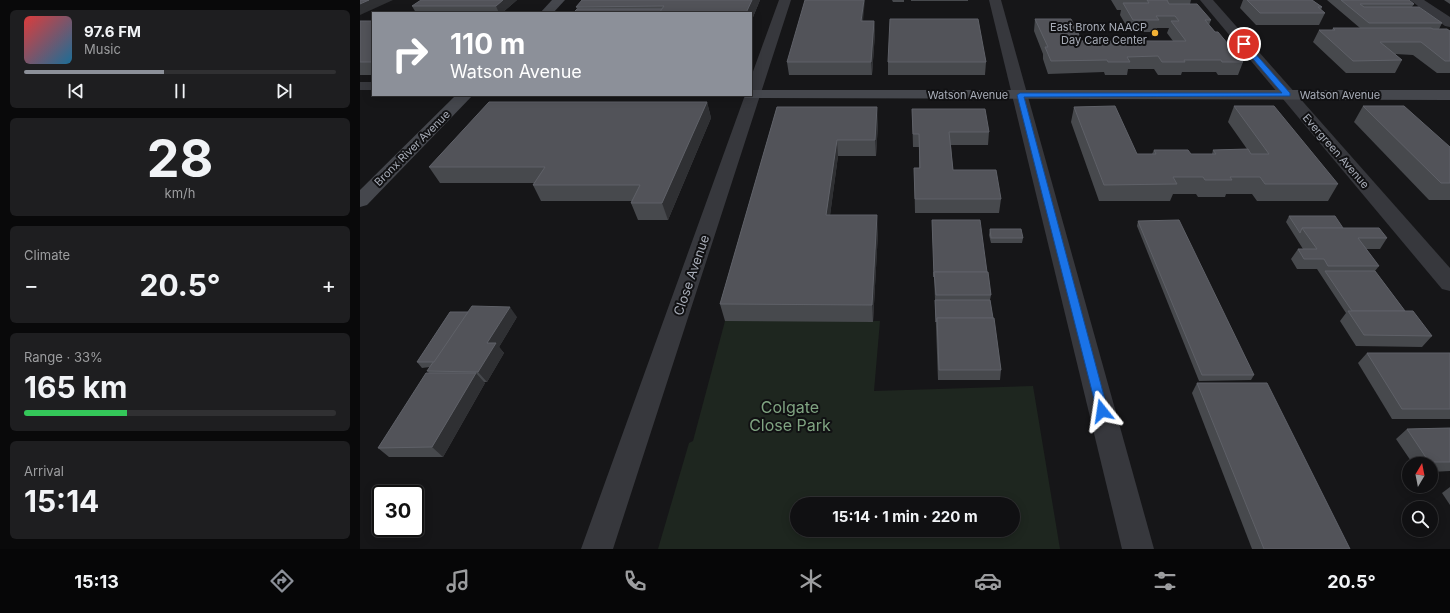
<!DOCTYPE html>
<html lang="en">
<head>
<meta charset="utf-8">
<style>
	body { margin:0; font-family:Inter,sans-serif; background:#1e1e20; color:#f1f3f6; height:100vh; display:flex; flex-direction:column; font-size:15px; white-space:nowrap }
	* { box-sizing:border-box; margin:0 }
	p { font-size:13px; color:#9c9d9f }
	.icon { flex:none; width:22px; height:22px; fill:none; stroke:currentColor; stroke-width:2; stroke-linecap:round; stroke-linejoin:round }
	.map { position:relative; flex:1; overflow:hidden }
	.panel { display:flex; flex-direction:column; gap:10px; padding:10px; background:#09090a; width:360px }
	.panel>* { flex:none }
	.guide { position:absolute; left:12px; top:12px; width:380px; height:84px; border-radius:0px; box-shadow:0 2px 10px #0003,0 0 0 1px #303032; background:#8c9099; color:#fff; overflow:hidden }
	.needle { width:26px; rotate:10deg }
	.fabs { position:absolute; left:1042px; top:457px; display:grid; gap:8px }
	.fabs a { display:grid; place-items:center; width:36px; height:36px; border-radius:50%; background:#101012; box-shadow:0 2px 10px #0003,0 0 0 1px #303032; font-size:20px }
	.speed { position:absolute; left:12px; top:485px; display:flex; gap:8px; font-size:20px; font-weight:700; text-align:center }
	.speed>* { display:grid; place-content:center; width:52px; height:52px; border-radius:50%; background:#101012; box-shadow:0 2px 10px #0003,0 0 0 1px #303032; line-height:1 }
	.speed .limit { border:2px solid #111; border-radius:6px; background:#fff; color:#111 }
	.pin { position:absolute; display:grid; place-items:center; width:34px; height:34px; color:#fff; margin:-17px; border:2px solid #fff; border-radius:50%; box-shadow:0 1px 4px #0007 }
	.me { position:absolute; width:44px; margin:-22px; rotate:345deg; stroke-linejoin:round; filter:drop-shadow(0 0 3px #0008) }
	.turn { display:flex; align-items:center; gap:14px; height:84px; padding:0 12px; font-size:18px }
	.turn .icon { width:52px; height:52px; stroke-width:2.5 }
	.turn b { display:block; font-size:28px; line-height:34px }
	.big { font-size:30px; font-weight:700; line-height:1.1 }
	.panel .card { flex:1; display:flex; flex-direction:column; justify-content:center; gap:6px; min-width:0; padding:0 14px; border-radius:6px; background:#1e1e20 }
	.panel .dial { align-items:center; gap:0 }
	.dial b { font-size:52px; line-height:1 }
	.song { display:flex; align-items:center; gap:12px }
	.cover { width:48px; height:48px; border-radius:6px; background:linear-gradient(135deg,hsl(0 70% 55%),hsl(200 70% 35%)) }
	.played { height:4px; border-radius:2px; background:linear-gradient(90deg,#8c9099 45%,#303032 45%) }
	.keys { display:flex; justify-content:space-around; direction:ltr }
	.heat { display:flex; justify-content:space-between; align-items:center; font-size:22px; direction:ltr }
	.charge { height:6px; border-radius:3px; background:linear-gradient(90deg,#34c759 33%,#303032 0) }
	.trip { position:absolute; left:430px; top:497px; width:230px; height:40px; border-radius:20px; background:#101012; box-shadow:0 2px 10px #0003,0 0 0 1px #303032; font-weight:700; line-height:40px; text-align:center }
	.menu { display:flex; height:64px; justify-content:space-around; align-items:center; background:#060607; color:#9c9d9f }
	.menu .icon { width:28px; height:28px }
	.menu .selected { color:#8c9099 }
	.menu b { font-size:18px; color:#f1f3f6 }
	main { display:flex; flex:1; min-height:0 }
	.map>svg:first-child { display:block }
	.green { fill:#1e261f; fill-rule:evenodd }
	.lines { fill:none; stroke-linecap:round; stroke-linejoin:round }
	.lane { fill:#37383d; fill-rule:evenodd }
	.street { fill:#37383d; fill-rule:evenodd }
	.secondary { fill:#45474d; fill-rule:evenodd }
	.wall { fill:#47494d }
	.shaded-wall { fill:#2f3033 }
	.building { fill:#525359; stroke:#5f6168 }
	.route { fill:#1a73e8; stroke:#114b97 }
	.poi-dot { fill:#f2b134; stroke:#111113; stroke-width:1.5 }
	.labels { text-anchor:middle; stroke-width:4; stroke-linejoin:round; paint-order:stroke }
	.far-poi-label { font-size:11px; fill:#a8adb8; stroke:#111113; text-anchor:end }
	.far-street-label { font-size:11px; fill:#a8adb8; stroke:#111113 }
	.street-label { font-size:13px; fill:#a8adb8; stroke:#111113 }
	.near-park-label { font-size:16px; fill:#7fa381; stroke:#111113 }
</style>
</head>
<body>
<main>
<section class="panel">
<div class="card">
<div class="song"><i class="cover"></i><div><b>97.6 FM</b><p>Music</p></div></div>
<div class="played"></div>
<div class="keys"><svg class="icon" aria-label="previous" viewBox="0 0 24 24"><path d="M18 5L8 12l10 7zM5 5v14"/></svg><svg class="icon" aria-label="pause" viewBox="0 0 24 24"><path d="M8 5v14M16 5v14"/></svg><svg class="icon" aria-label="next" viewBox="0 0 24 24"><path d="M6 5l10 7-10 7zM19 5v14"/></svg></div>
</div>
<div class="card dial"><b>28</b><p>km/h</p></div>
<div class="card"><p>Climate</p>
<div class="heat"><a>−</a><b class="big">20.5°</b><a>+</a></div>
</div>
<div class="card"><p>Range · 33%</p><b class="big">165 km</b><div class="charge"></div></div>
<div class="card"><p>Arrival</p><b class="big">15:14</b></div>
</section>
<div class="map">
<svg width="1090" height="549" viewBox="0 0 1090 549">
	<rect width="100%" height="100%" fill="#161618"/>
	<!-- green -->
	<path class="green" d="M365,321h155l-6,70 159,-5 27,163h-402l31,-106 4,-2zM437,504h216v26h-216z"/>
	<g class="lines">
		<!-- lane -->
		<rect class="lane" x="0" y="82" width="13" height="8"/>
		<!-- street -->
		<g class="street">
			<path d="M419,0h12l-178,549h-32l164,-454h6v-18z"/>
			<path d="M629,0h12l153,549h-32z"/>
			<path d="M840,0h13l237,268v23l-8,-2z"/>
			<path d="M1050,0h14l26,17v10l-5,-1z"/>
		</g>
		<!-- secondary -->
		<g class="secondary">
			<path d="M192,0h13l-12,13h-13z"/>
			<path d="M391,90h699v10l-705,-2 -2,-3h8z"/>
			<path d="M96,95h17l-106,110 -7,2v-17z"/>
		</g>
	</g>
	<!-- wall -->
	<g class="wall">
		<path d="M157,0l-15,13h-86l-4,-7z"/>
		<path d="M400,0l-9,22 -174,-13 -1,-2z"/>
		<path d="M532,0h12v2h-11z"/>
		<rect x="551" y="0" width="57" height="1"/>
		<path d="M751,0h80l-1,4 21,16 -2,5 34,37 -5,13h-20l-2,-3h-34l-1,3h-23l-4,-6h-26l-1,6h-22l-1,-3 -56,2 -5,-15v-5l-9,-23 1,-12 47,22h91l-6,-8 2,-5h-12l-1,4h-26l-10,-17 1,-5h-4z"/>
		<path d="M883,0h69l10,7 -1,3 4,3 -6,12h-63l-16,-17z"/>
		<path d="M967,0h82l5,4 -2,3 30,16 -3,6 11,2v42h-13l-24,-18 -18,-1 7,6 -7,13h-49l-33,-31 6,-12h13l1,-2h27z"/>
		<path d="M1084,0h6v4z"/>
		<rect x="0" y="21" width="13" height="54"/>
		<path d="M503,21h11l1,12 -3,42h-83l-2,-13z"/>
		<path d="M528,62h98l-1,13h-97z"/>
		<path d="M347,102l4,16 -43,102h-30l-7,-17 1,-2h-91l-8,-16 1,-2h-94l-11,-16z"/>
		<path d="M874,106l104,78 -10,17h-71l-5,-7h-26l-1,3h-27l-2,-3h-23l-3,7h-71l-28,-79 3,-15 63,47h15l2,-4 37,4h21l1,-4 34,-1 -19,-27z"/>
		<path d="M1003,106l87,41v53h-21l-75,-78z"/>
		<path d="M417,107l101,16 -2,33h-38l-8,59 48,17 -5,90 -148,-1 -5,-17z"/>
		<path d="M552,109l77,23 -1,13h-37l2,25 48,29 -2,14h-84l-1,-45h5v-21h-6z"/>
		<path d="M929,216l54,12 44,10 -7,11h-14l13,17 -4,5 30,40 27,25 -10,11 -66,-1 -16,-25 6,-8 -29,-44h-20l-6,-10 7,-10h5l-17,-27z"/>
		<path d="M572,220l55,52 4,23 -1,5 11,70 -1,10h-62z"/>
		<path d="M778,221l116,154 -3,5 -52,1 -62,-155z"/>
		<path d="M630,229l33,9 -1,5h-31l-2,-8z"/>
		<path d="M157,317l-18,30 5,6 -17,29h-4l2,1 -42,74h-54l-11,-9 51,-75 -2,-2 3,-4 -8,1 -5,-6z"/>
		<path d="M1007,353h83v66h-58l-34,-56z"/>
		<path d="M837,383l153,166h-98l-60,-156z"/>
		<path d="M1090,428v43l-19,1v-8h-18l-17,-25 11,-10z"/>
		<path d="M1090,487v18l-8,-12z"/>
	</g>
	<!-- shaded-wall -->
	<g class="shaded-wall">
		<path d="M9,0h24l-33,15v-11z"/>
		<path d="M143,0h14l-15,13h-3l-3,-7z"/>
		<path d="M392,0h8l-9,22v-9h-5z"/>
		<path d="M504,0h1l-3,33 -1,-12z"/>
		<path d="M514,21l1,12 -3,42 -1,-13z"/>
		<path d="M347,102l4,16 -43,102 -6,-17z"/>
		<path d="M517,107l1,16 -2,33 -1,-16z"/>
		<path d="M477,140l1,16 -10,75 -2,-16z"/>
		<path d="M517,215l1,17 -5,90 -1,-17z"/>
		<path d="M150,307l7,10 -18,30 5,6 -17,29 -9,-10 9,-29z"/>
		<path d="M116,373l9,10 -42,74 -11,-10z"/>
	</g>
	<!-- building -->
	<g class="building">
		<path d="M0,0h9l-9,4z"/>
		<path d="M61,0h82l-7,6h-84z"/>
		<path d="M222,0h170l-6,13h-87l5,-7 -88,1z"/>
		<path d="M445,0h59l-3,21h13l-3,41h-84z"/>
		<path d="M787,0h20l2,4h28l14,16h-6l10,12h3l25,30h-21l-1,-2h-37l1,2h-23l-4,-6 -31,1 3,5h-22l-1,-2 -56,1 -6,-14h3l-13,-28h36l11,22h104l-15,-20h8l-4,-5h-19l3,4h-26l-10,-17h26z"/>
		<path d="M887,0h65l10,7h-4l7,6h-65z"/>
		<path d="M981,0h68l5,4h-54l4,3h55l23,16h-73z"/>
		<path d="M217,9h85l-3,4h-86z"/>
		<path d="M530,19h88l8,43h-98z"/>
		<rect x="0" y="21" width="13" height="41"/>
		<path d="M973,28h98l2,1h14l3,2v30h-5l-24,-19h-41l22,18 -49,1 -34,-31h16z"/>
		<path d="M129,102h218l-45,101h-31l9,-18h-107l12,-18h-116z"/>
		<path d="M755,106l22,48h19l-2,-4h34l3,4h25l-3,-4 35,-1 3,5h18l-35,-48h40l64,78h-73l-5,-7h-30l2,3h-27l-2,-3h-30l4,7 -73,1 -30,-78z"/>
		<path d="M1003,106h41l46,41v36h-9z"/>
		<path d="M417,107h100l-2,33h-38l-11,75h51l-5,90 -152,-1z"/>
		<path d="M552,109h73l4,23h-40l4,38h43l5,29h-86l-1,-31h6l-1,-34h-6z"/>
		<path d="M929,216h46l8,12h-41l-2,5z"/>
		<path d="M572,220h48l7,52h-53v5z"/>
		<path d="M819,220l75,155h-52l-64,-154z"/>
		<path d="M942,228h77l8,10h-29l21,28h-51l-4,-7h-20l-6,-10h19z"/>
		<path d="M630,229h31l2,9h-32z"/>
		<path d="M965,271h50l30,40h-53z"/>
		<path d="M574,272h54l3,23h-55z"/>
		<path d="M575,300h55l3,18h-56l-1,4z"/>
		<path d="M112,306l38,1 -23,36h9l-18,29 -51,-1z"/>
		<path d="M988,311h65l19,25 -68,-1z"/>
		<path d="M90,312h18l-34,50h-17z"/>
		<path d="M577,318h57l7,52h-62z"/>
		<path d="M1007,353h83v56h-48z"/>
		<path d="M66,373h50l-44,74 -54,1z"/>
		<path d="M837,383h70l83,166h-86z"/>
		<path d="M1090,428v34h-21l-22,-33z"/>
	</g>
	<!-- route -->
	<path class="route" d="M882,43h4l44,50v3l-266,1 84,314 -2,4 -4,1 -4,-1 -81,-320 3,-2h262l-40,-47z"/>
	<!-- markers -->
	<circle class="poi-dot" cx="795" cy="33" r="4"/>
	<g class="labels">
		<!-- far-poi labels -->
		<g class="far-poi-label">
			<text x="787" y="31">East Bronx NAACP<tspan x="787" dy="13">Day Care Center</tspan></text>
		</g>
		<!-- far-street labels -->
		<g class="far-street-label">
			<text x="608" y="99">Watson Avenue</text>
			<text x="980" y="99">Watson Avenue</text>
			<text transform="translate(52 148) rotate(-45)" y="4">Bronx River Avenue</text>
			<text transform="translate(976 151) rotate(49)" y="4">Evergreen Avenue</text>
		</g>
		<!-- street labels -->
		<g class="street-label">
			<text transform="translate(331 275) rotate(-71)" y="5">Close Avenue</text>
		</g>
		<!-- near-park labels -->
		<g class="near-park-label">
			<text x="430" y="413">Colgate<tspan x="430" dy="18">Close Park</tspan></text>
		</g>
	</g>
</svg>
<div class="fabs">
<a><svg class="needle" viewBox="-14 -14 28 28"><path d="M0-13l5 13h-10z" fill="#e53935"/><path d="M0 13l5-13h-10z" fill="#9c9d9f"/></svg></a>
<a><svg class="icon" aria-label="search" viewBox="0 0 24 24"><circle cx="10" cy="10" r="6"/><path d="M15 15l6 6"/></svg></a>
</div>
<div class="speed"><div class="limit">30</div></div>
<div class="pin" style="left:884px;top:44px;background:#d93025"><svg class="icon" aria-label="arrive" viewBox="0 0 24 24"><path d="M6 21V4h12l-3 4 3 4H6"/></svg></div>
<svg class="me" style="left:742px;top:411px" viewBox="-20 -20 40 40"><path d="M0-17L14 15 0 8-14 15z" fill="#1a73e8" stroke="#fff" stroke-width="4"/></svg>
<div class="trip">15:14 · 1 min · 220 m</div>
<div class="guide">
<div class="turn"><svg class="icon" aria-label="right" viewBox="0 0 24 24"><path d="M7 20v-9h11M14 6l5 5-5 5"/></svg><div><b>110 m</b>Watson Avenue</div></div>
</div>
</div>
</main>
<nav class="menu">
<b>15:13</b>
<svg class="icon selected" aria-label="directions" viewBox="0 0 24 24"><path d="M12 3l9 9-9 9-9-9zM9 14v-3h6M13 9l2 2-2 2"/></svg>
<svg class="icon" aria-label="music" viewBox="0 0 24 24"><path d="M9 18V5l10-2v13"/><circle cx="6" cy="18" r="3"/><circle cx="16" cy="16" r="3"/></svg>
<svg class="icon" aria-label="phone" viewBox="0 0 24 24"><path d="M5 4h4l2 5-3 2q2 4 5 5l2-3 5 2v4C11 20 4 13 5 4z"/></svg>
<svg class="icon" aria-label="climate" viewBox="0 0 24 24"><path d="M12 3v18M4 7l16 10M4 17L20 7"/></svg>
<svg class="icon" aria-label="car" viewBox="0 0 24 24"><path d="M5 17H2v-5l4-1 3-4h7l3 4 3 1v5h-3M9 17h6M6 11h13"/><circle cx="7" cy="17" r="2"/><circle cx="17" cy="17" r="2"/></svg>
<svg class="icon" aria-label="filters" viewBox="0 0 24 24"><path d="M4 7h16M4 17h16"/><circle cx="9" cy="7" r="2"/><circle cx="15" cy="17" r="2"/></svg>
<b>20.5°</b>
</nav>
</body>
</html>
